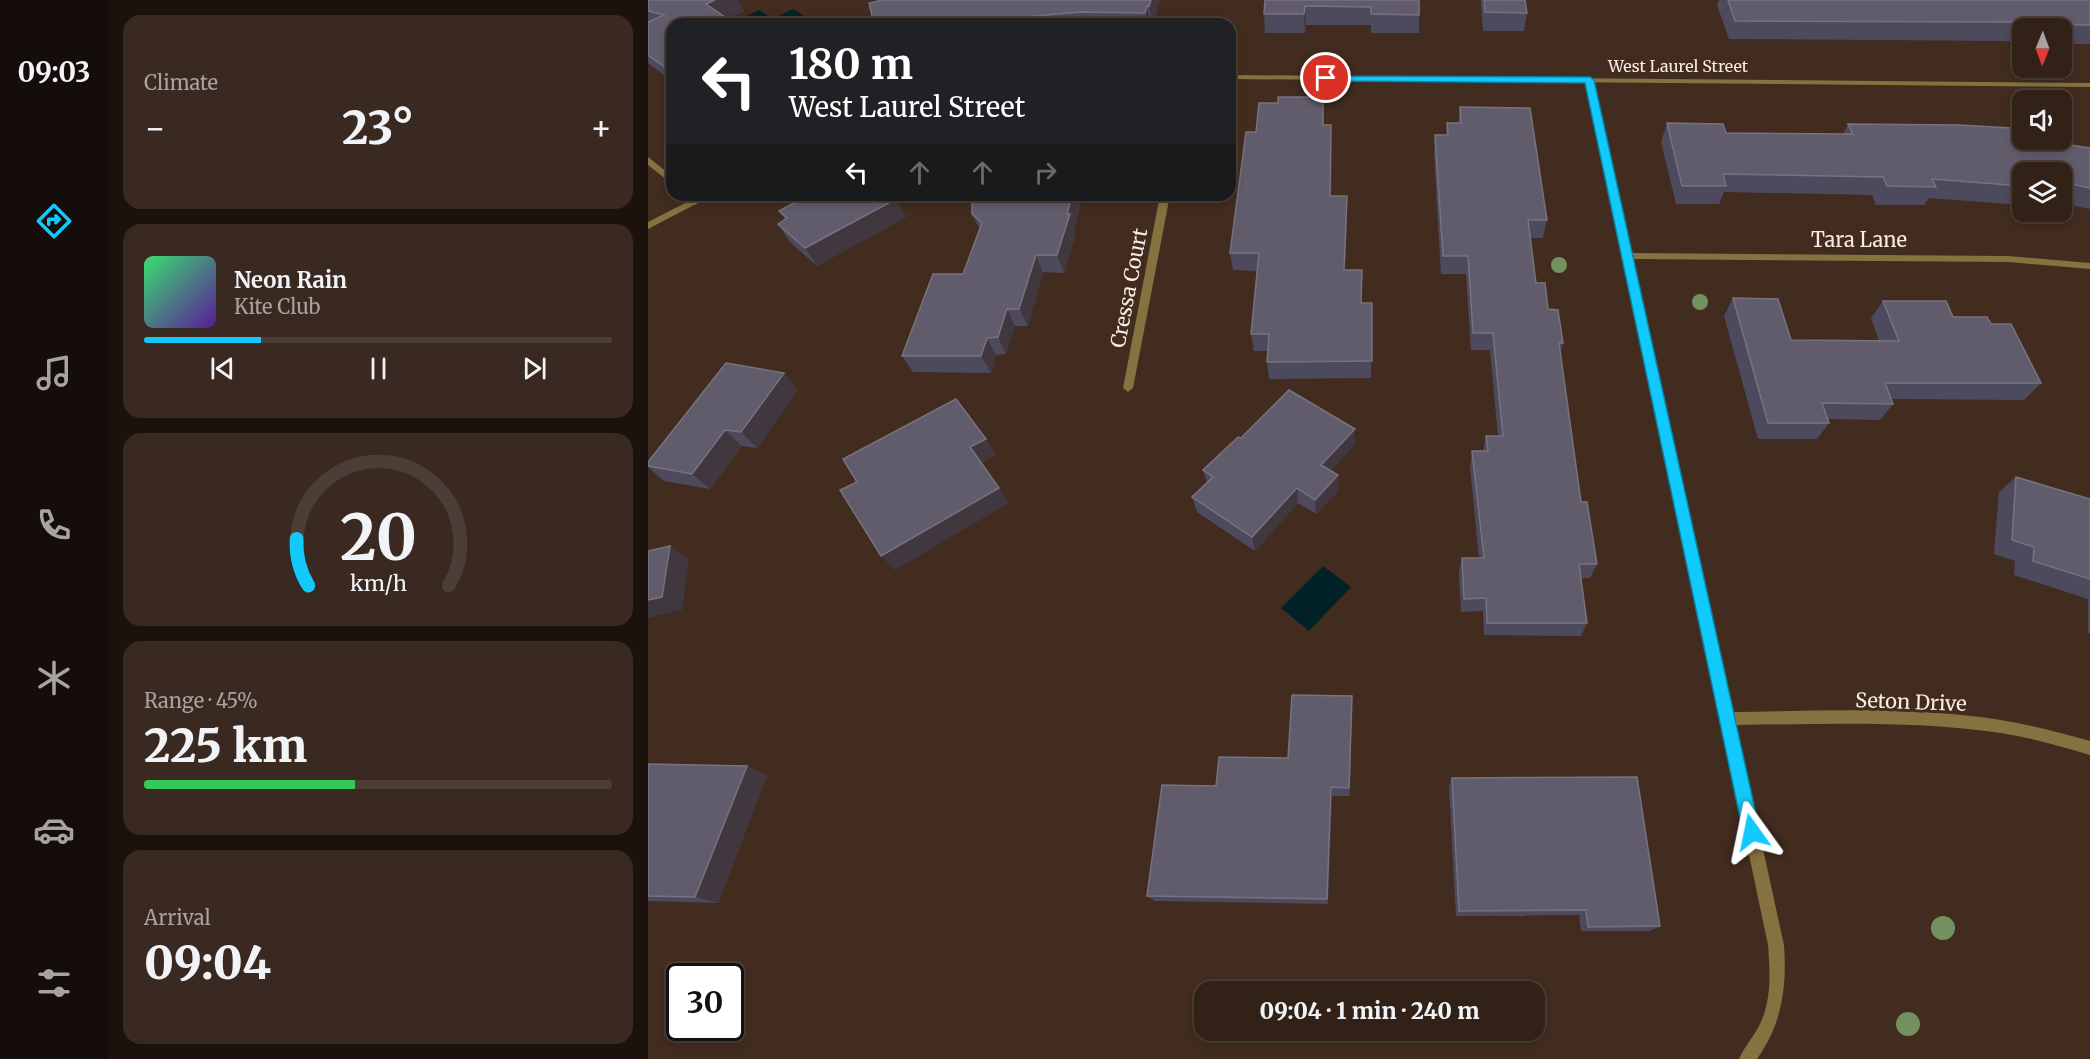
<!DOCTYPE html>
<html lang="en">
<head>
<meta charset="utf-8">
<style>
	body { margin:0; font-family:Merriweather,serif; background:#392920; color:#f1f3f6; height:100vh; display:flex; flex-direction:column; font-size:22px; white-space:nowrap }
	* { box-sizing:border-box; margin:0 }
	p { font-size:20px; color:#a8a3a1 }
	.icon { flex:none; width:33px; height:33px; fill:none; stroke:currentColor; stroke-width:2; stroke-linecap:round; stroke-linejoin:round }
	.map { position:relative; flex:1; overflow:hidden }
	.drawer { display:flex; flex-direction:column; gap:15px; padding:15px; background:#1b120d; width:540px }
	.drawer>* { flex:none }
	.top-card { position:absolute; left:18px; top:18px; width:570px; height:183px; border-radius:18px; box-shadow:0 3px 9px #0003,0 0 0 2px #4c3e36; background:#202124; color:#fff; overflow:hidden }
	.needle { width:39px; rotate:181deg }
	.buttons { position:absolute; left:1364px; top:18px; display:grid; gap:12px }
	.buttons a { display:grid; place-items:center; width:60px; height:60px; border-radius:12px; background:#312117; box-shadow:0 3px 9px #0003,0 0 0 2px #4c3e36; font-size:30px }
	.speed { position:absolute; left:18px; top:963px; display:flex; gap:12px; font-size:30px; font-weight:700; text-align:center }
	.speed>* { display:grid; place-content:center; width:78px; height:78px; border-radius:50%; background:#312117; box-shadow:0 3px 9px #0003,0 0 0 2px #4c3e36; line-height:1 }
	.speed .limit { border:3px solid #111; border-radius:9px; background:#fff; color:#111 }
	.pin { position:absolute; display:grid; place-items:center; width:51px; height:51px; color:#fff; margin:-26px; border:3px solid #fff; border-radius:50%; box-shadow:0 2px 6px #0007 }
	.me { position:absolute; width:66px; margin:-33px; rotate:348deg; stroke-linejoin:round; filter:drop-shadow(0 0 4px #0008) }
	.turn { display:flex; align-items:center; gap:21px; height:126px; padding:0 24px; font-size:27px }
	.turn .icon { width:78px; height:78px; stroke-width:2.5 }
	.turn b { display:block; font-size:42px; line-height:51px }
	.lanes { display:flex; align-items:center; height:57px; padding:0 24px; background:#0003; justify-content:center; gap:30px; direction:ltr }
	.lanes .off { opacity:.35 }
	.big { font-size:45px; font-weight:800; line-height:1.1 }
	.drawer .widget { flex:1; display:flex; flex-direction:column; justify-content:center; gap:9px; min-width:0; padding:0 21px; border-radius:18px; background:#392920 }
	.drawer .dial { align-items:center; gap:0 }
	.dial svg { height:156px; overflow:visible; fill:none; stroke:#4c3e36; stroke-width:7; stroke-linecap:round; text-anchor:middle }
	.dial text { fill:#f1f3f6; stroke:none }
	.song { display:flex; align-items:center; gap:18px }
	.cover { width:72px; height:72px; border-radius:9px; background:linear-gradient(135deg,hsl(140 70% 55%),hsl(270 70% 35%)) }
	.played { height:6px; border-radius:3px; background:linear-gradient(90deg,#11cafb 25%,#4c3e36 25%) }
	.keys { display:flex; justify-content:space-around; direction:ltr }
	.heat { display:flex; justify-content:space-between; align-items:center; font-size:33px; direction:ltr }
	.charge { height:9px; border-radius:4px; background:linear-gradient(90deg,#34c759 45%,#4c3e36 0) }
	.trip { position:absolute; left:546px; top:981px; width:351px; height:60px; border-radius:18px; background:#312117; box-shadow:0 3px 9px #0003,0 0 0 2px #4c3e36; font-weight:800; line-height:60px; text-align:center }
	main { display:flex; flex:1; min-height:0 }
	.tabs { display:flex; flex-direction:column; width:108px; justify-content:space-around; align-items:center; background:#140d09; color:#a8a3a1 }
	.tabs .icon { width:42px; height:42px }
	.tabs .on { color:#11cafb }
	.tabs b { font-size:27px; color:#f1f3f6 }
	.map>svg:first-child { display:block }
	.water { fill:#002227 }
	.lines { fill:none; stroke-linecap:round; stroke-linejoin:round }
	.minor { fill:#867241; fill-rule:evenodd }
	.tertiary { fill:#867241; fill-rule:evenodd }
	.tree { fill:#73915f }
	.wall { fill:#4e4a5e }
	.shaded-wall { fill:#41373f }
	.building { fill:#605c6c; stroke:#78727f; stroke-width:1.5 }
	.route { fill:#11cafb; stroke:#0b83a3; stroke-width:1.5 }
	.labels { text-anchor:middle; stroke-width:6; stroke-linejoin:round; paint-order:stroke }
	.far-street-label { font-size:16px; fill:#faece3; stroke:#412c1f }
	.street-label { font-size:20px; fill:#faece3; stroke:#412c1f }
</style>
</head>
<body>
<main>
<nav class="tabs">
<b>09:03</b>
<svg class="icon on" aria-label="directions" viewBox="0 0 24 24"><path d="M12 3l9 9-9 9-9-9zM9 14v-3h6M13 9l2 2-2 2"/></svg>
<svg class="icon" aria-label="music" viewBox="0 0 24 24"><path d="M9 18V5l10-2v13"/><circle cx="6" cy="18" r="3"/><circle cx="16" cy="16" r="3"/></svg>
<svg class="icon" aria-label="phone" viewBox="0 0 24 24"><path d="M5 4h4l2 5-3 2q2 4 5 5l2-3 5 2v4C11 20 4 13 5 4z"/></svg>
<svg class="icon" aria-label="climate" viewBox="0 0 24 24"><path d="M12 3v18M4 7l16 10M4 17L20 7"/></svg>
<svg class="icon" aria-label="car" viewBox="0 0 24 24"><path d="M5 17H2v-5l4-1 3-4h7l3 4 3 1v5h-3M9 17h6M6 11h13"/><circle cx="7" cy="17" r="2"/><circle cx="17" cy="17" r="2"/></svg>
<svg class="icon" aria-label="filters" viewBox="0 0 24 24"><path d="M4 7h16M4 17h16"/><circle cx="9" cy="7" r="2"/><circle cx="15" cy="17" r="2"/></svg>
</nav>
<section class="drawer">
<div class="widget"><p>Climate</p>
<div class="heat"><a>−</a><b class="big">23°</b><a>+</a></div>
</div>
<div class="widget">
<div class="song"><i class="cover"></i><div><b>Neon Rain</b><p>Kite Club</p></div></div>
<div class="played"></div>
<div class="keys"><svg class="icon" aria-label="previous" viewBox="0 0 24 24"><path d="M18 5L8 12l10 7zM5 5v14"/></svg><svg class="icon" aria-label="pause" viewBox="0 0 24 24"><path d="M8 5v14M16 5v14"/></svg><svg class="icon" aria-label="next" viewBox="0 0 24 24"><path d="M6 5l10 7-10 7zM19 5v14"/></svg></div>
</div>
<div class="widget dial"><svg viewBox="0 0 100 80">
<path d="M14 69A42 42 0 1 1 86 69"/>
<path d="M14 69A42 42 0 0 1 8 45" stroke="#11cafb"/>
<text x="50" y="56" font-size="32" font-weight="700">20</text>
<text x="50" y="72" font-size="11">km/h</text>
</svg></div>
<div class="widget"><p>Range · 45%</p><b class="big">225 km</b><div class="charge"></div></div>
<div class="widget"><p>Arrival</p><b class="big">09:04</b></div>
</section>
<div class="map">
<svg width="1442" height="1059" viewBox="0 0 1442 1059">
	<rect width="100%" height="100%" fill="#412c1f"/>
	<!-- water -->
	<g class="water">
		<path d="M145,9l13,8 -14,7h-51l-4,-3 22,-11 14,9z"/>
		<path d="M675,566l28,21 -42,44 -28,-23z"/>
	</g>
	<g class="lines">
		<!-- minor -->
		<g class="minor">
			<path d="M939,78l7,2 38,173 376,3 82,7v6l-82,-7 -375,-3 100,453c89,-1 180,-6 268,8 31,5 60,13 89,21v14c-29,-9 -59,-17 -89,-22 -88,-13 -177,-9 -265,-8l48,220c3,42 -2,79 -27,114h-18c5,-12 14,-21 20,-33 13,-25 11,-54 9,-81l-182,-865z"/>
			<path d="M0,157l24,19v8l-24,-19z"/>
			<path d="M35,195h10l7,7 -5,3z"/>
			<path d="M512,195h10l-37,193 -5,4 -5,-4z"/>
		</g>
		<!-- tertiary -->
		<g class="tertiary">
			<path d="M582,75l860,8v4l-860,-8z"/>
			<path d="M53,195h12l-65,34v-7z"/>
		</g>
	</g>
	<!-- trees -->
	<g class="tree">
		<circle cx="911" cy="265" r="8"/>
		<circle cx="1052" cy="302" r="8"/>
		<circle cx="1295" cy="928" r="12"/>
		<circle cx="1260" cy="1024" r="12"/>
	</g>
	<!-- wall -->
	<g class="wall">
		<path d="M0,0h90l6,11 -17,7 -55,6v57l-24,-18z"/>
		<path d="M512,0l-7,24h-279z"/>
		<path d="M617,0h154v33h-48v-8h-65l-1,8h-40l-1,-19z"/>
		<path d="M833,0h44l2,13 -3,18h-41z"/>
		<path d="M1071,0h371v44h-29v-16h-39v15h-10l-2,-2 -281,-2 -12,-34z"/>
		<path d="M812,107l87,113 -4,18h-13l6,45 27,60 -3,10 21,149 16,62 -7,14h-9l6,45 -6,13 -97,-1 -1,-24 -22,1 -2,-40 3,-14h17l-9,-91 2,-16h11l3,-15h12l-8,-86h-19l-5,-76h-25l-7,-120 1,-19h11l1,-12h11z"/>
		<path d="M676,116v9h7l1,18 -1,53 16,18 -2,56 17,33h10l-1,75 -102,1 -2,-17 1,-11h-14l-3,-17 6,-63 -24,-1 -3,-17 26,-121z"/>
		<path d="M1019,123l59,10 117,1 5,-10 166,10 8,6 68,8v61l-29,-6v-31h-39v33l-93,-7 -5,7h-48l-4,-10 -148,-3 -5,12h-43l-15,-62z"/>
		<path d="M328,195h107l-9,33 2,5 -12,40 -21,-1 -15,54h-13l-9,28 -10,1 -5,18 -78,-1 -11,-16 61,-82 17,-44 -8,-16z"/>
		<path d="M248,199l10,18 -89,49 -27,-24 -12,-18 7,-5 -6,-8z"/>
		<path d="M1085,298l58,42 88,1 -8,-23 12,-17 70,16 38,7 50,59 -17,17 -132,-1 1,5 -13,16 -52,-1 1,4 -12,16h-59l-34,-123z"/>
		<path d="M150,389l-41,59 -15,-2 -32,43 -46,-8 -16,-14v-5z"/>
		<path d="M707,429v15l-24,27 8,19 -23,24 -18,-11 -43,48 -58,-39 -5,-15 15,-14 -4,-13 38,-32z"/>
		<path d="M1368,477l74,22v134h-2v-34l-74,-24 1,-14 -21,-7 5,-62z"/>
		<path d="M704,706l-2,90h-18l-4,108 -173,-3 -8,-5 141,-138z"/>
		<path d="M0,764l99,2 20,10 -49,127 -70,-2z"/>
		<path d="M804,778l208,148 -10,5h-69l-2,-16 -123,1 -7,-129z"/>
	</g>
	<!-- shaded-wall -->
	<g class="shaded-wall">
		<path d="M67,0h23l6,11 -26,12 -12,-19z"/>
		<path d="M503,0h9l-7,24 -4,-18z"/>
		<path d="M499,6l4,18h-4l-2,-11z"/>
		<path d="M657,6l1,19 -1,8 -1,-19z"/>
		<path d="M675,97l1,19 -1,28z"/>
		<path d="M683,125l1,18 -1,71 -1,-18z"/>
		<path d="M424,195h11l-9,33 2,5 -12,40 -7,-18z"/>
		<path d="M699,196v18l-3,74v-18z"/>
		<path d="M248,199l10,18 -89,49 -12,-18z"/>
		<path d="M388,255l7,17 -15,54 -9,-17z"/>
		<path d="M359,309l8,17 -9,28 -8,-17z"/>
		<path d="M339,338l9,17 -5,18 -10,-17z"/>
		<path d="M136,373l14,16 -41,59 -16,-16z"/>
		<path d="M707,429v15l-32,36 -2,-15z"/>
		<path d="M77,430l17,16 -32,43 -18,-15z"/>
		<path d="M338,439l10,16 -15,8 -11,-16z"/>
		<path d="M690,475l1,15 -23,24 -1,-14z"/>
		<path d="M351,488l10,15 -114,67 -14,-14z"/>
		<path d="M649,488l1,15 -43,48 -3,-14z"/>
		<path d="M22,546l19,14 -7,50 -34,8v-18z"/>
		<path d="M704,696v10l-2,90 -1,-8z"/>
		<path d="M99,766l20,10 -49,127 -23,-6z"/>
		<path d="M683,787l1,9 -4,108 -1,-5z"/>
	</g>
	<!-- building -->
	<g class="building">
		<path d="M0,0h67l-9,4 29,20h-63v48l-24,-17v-33l16,-7 -16,-4z"/>
		<path d="M235,0h268l-2,6h-2l-2,7 -65,-1 -57,5v2l-16,2v2l-14,1h-119l-5,-21z"/>
		<path d="M617,0h154v15l-48,-1v-7l-66,-1 -1,8h-40z"/>
		<path d="M836,0h41l2,13 -42,-1z"/>
		<path d="M1080,0h362v25l-66,-1 -2,-2 -287,-1z"/>
		<path d="M630,97h45v28h8l-1,71h17l-3,74h18l-1,33h11v58l-105,1 2,-28h-18l8,-81h-29l16,-121h10l3,-29h19z"/>
		<path d="M812,107l70,1 17,112h-19l8,63h9l3,26 10,1 5,33h-4l22,159h6l10,62h-18l8,59h-100l-1,-25 -22,1 -2,-41h22l-12,-107h16l-2,-15h17l-10,-103h-20l-5,-77h-25l-8,-121h13l-1,-12h14z"/>
		<path d="M1019,123l56,1 3,9 127,1 -5,-10 111,1 52,3 3,6 8,1v5h16l52,8v40l-29,-6v-10h-39v14l-90,-7 4,8 -49,-1 -4,-9 -160,-3 3,12h-44z"/>
		<path d="M161,195h83l4,4 -91,49 -27,-24 9,-6 -8,-7z"/>
		<path d="M328,195h96l-5,19h3l-13,41h-21l-17,54h-12l-9,28 -11,1 -6,18h-79l31,-82h30l19,-51 -10,-9v-10z"/>
		<path d="M1085,298l45,1 13,41 108,1 -16,-40h63l7,16h34l4,7h20l30,59h-156l8,21 -71,-1 7,20h-61z"/>
		<path d="M78,363l58,10 -43,59 -16,-2 -33,44 -44,-8v-4z"/>
		<path d="M641,390l66,39 -34,36 17,10 -23,25 -18,-12 -45,49 -60,-40 21,-20 -10,-7 35,-33 3,1z"/>
		<path d="M308,399l30,40 -16,8 29,41 -118,68 -41,-66 17,-8 -14,-23z"/>
		<path d="M1368,477l74,22v80l-57,-18 1,-14 -22,-7z"/>
		<path d="M22,546l-8,51 -14,3v-49z"/>
		<path d="M644,695l60,1 -3,92 -18,-1 -4,112 -180,-3 15,-111 54,1 3,-29 69,1z"/>
		<path d="M0,764l99,2 -52,131 -47,-1z"/>
		<path d="M989,777l23,149 -72,1 -2,-17 -127,1 -7,-133z"/>
	</g>
	<!-- route -->
	<path class="route" d="M675,76l267,1 4,3 166,752 -2,6 -6,2 -6,-2 -3,-6 -158,-749 -259,-2 -3,-1z"/>
	<g class="labels">
		<!-- far-street labels -->
		<g class="far-street-label">
			<text x="1030" y="72">West Laurel Street</text>
		</g>
		<!-- street labels -->
		<g class="street-label">
			<text x="1211" y="247">Tara Lane</text>
			<text transform="translate(481 288) rotate(-79)" y="7">Cressa Court</text>
			<text transform="translate(1263 702) rotate(2)" y="7">Seton Drive</text>
		</g>
	</g>
</svg>
<div class="buttons">
<a><svg class="needle" viewBox="-14 -14 28 28"><path d="M0-13l5 13h-10z" fill="#e53935"/><path d="M0 13l5-13h-10z" fill="#a8a3a1"/></svg></a>
<a><svg class="icon" aria-label="sound" viewBox="0 0 24 24"><path d="M4 9h4l5-4v14l-5-4H4zM17 9q2 3 0 6"/></svg></a>
<a><svg class="icon" aria-label="layers" viewBox="0 0 24 24"><path d="M12 4l9 5-9 5-9-5zM3 14l9 5 9-5"/></svg></a>
</div>
<div class="speed"><div class="limit">30</div></div>
<div class="pin" style="left:678px;top:78px;background:#d93025"><svg class="icon" aria-label="arrive" viewBox="0 0 24 24"><path d="M6 21V4h12l-3 4 3 4H6"/></svg></div>
<svg class="me" style="left:1104px;top:832px" viewBox="-20 -20 40 40"><path d="M0-17L14 15 0 8-14 15z" fill="#11cafb" stroke="#fff" stroke-width="4"/></svg>
<div class="trip">09:04 · 1 min · 240 m</div>
<div class="top-card">
<div class="turn"><svg class="icon" aria-label="left" viewBox="0 0 24 24"><path d="M17 20v-9H6M10 6l-5 5 5 5"/></svg><div><b>180 m</b>West Laurel Street</div></div>
<div class="lanes"><svg class="icon" aria-label="left" viewBox="0 0 24 24"><path d="M17 20v-9H6M10 6l-5 5 5 5"/></svg><svg class="icon off" aria-label="ahead" viewBox="0 0 24 24"><path d="M12 20V5M6 11l6-6 6 6"/></svg><svg class="icon off" aria-label="ahead" viewBox="0 0 24 24"><path d="M12 20V5M6 11l6-6 6 6"/></svg><svg class="icon off" aria-label="right" viewBox="0 0 24 24"><path d="M7 20v-9h11M14 6l5 5-5 5"/></svg></div>
</div>
</div>
</main>
</body>
</html>
